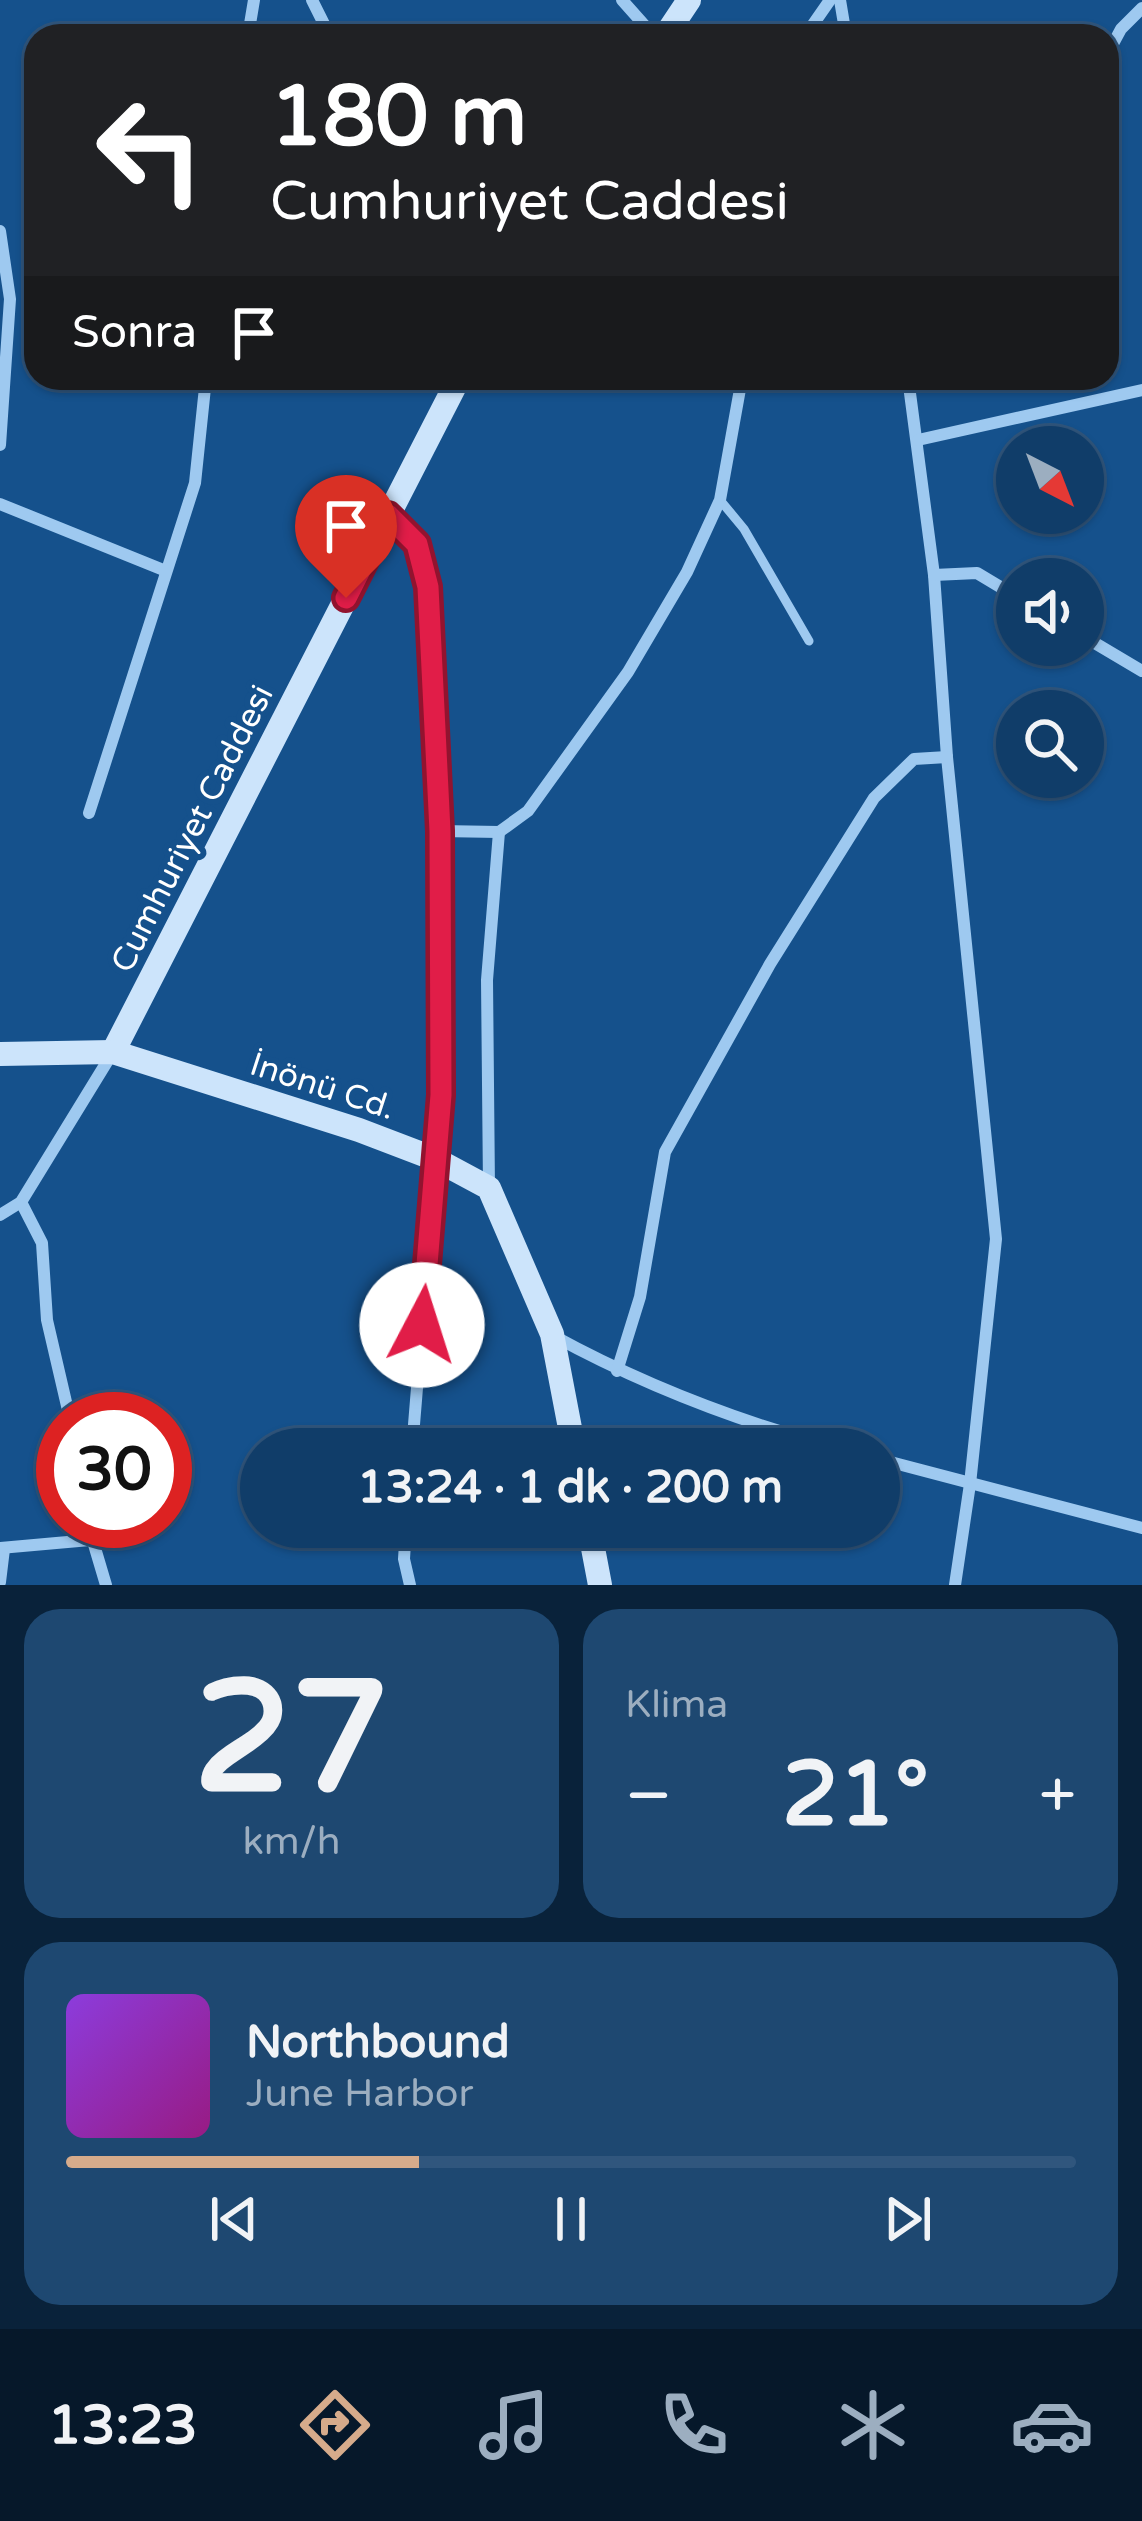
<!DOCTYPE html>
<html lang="tr">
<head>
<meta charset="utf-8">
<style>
	body { margin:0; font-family:"Varela Round",sans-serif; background:#1e4871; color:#f1f3f6; height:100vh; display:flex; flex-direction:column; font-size:45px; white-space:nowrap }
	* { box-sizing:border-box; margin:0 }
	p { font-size:39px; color:#9caec0 }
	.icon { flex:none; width:66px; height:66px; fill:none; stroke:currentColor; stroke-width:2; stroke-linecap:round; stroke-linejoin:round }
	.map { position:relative; height:1585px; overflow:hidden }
	.drawer { display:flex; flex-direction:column; gap:24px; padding:24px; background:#09223a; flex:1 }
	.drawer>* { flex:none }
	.hud { position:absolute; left:24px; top:24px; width:1095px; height:366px; border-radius:36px; box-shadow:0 3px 9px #0004,0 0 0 3px #30567d; background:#202124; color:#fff; overflow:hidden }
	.needle { width:78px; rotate:138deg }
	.buttons { position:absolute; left:996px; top:426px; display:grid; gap:24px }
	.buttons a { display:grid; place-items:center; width:108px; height:108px; border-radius:50%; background:#103d69; box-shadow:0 3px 9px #0004,0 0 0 3px #30567d; font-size:60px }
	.speed { position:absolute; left:36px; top:1392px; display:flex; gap:24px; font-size:60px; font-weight:700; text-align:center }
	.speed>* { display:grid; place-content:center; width:156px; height:156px; border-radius:50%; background:#103d69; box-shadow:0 3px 9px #0004,0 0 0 3px #30567d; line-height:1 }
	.speed .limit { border:18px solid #d22; background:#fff; color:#111 }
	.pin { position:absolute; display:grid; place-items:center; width:102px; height:102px; color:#fff; margin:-123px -51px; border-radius:50% 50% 50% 0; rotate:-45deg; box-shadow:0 0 12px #0007 }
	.pin .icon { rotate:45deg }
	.me { position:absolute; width:132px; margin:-66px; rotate:5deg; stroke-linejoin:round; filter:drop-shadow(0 0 9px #0008) }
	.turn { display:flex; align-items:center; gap:42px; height:252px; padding:0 48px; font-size:54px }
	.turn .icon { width:156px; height:156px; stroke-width:2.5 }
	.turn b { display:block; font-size:84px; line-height:102px }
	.then { display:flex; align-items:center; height:114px; padding:0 48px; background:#0003; gap:24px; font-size:45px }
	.big { font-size:90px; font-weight:800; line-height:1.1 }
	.drawer .tile { flex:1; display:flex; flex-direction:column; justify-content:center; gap:18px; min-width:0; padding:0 42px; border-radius:36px; background:#1e4871 }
	.drawer .dial { align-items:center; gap:0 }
	.dial b { font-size:156px; line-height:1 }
	.song { display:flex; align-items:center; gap:36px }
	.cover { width:144px; height:144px; border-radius:18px; background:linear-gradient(135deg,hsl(270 70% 55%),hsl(310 70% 35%)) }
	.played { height:12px; border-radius:6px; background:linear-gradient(90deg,#d6ab8b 35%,#30567d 35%) }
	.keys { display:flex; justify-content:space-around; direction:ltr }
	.heat { display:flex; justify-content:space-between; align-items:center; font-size:66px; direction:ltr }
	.drawer .tiles { flex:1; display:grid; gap:24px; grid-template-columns:1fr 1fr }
	.tile:last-child { grid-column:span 2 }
	.trip { position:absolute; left:240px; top:1428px; width:660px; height:120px; border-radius:60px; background:#103d69; box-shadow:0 3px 9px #0004,0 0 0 3px #30567d; font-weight:800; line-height:120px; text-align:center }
	.dock { display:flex; height:192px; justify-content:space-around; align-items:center; background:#06182a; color:#9caec0 }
	.dock .icon { width:84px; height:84px }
	.dock .active { color:#d6ab8b }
	.dock b { font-size:54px; color:#f1f3f6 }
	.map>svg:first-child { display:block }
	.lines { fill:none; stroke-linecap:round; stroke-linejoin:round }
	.lane { stroke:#9ec9f0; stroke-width:9 }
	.street { stroke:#9ec9f0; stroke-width:12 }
	.secondary { stroke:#cce4fb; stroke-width:24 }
	.route-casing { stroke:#92132f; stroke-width:30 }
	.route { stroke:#e11d48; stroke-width:21 }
	.labels { text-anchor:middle; stroke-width:12; stroke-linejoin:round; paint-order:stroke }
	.street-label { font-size:33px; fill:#fff; stroke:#15518c }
</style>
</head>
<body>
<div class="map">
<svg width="1142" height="1585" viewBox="0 0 1142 1585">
	<rect width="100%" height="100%" fill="#15518c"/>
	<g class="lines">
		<!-- lane -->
		<path class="lane" d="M720,500l24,29 65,112"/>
		<!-- street -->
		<g class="street">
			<path d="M312,0l18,36"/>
			<path d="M622,0l32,36"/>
			<path d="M840,0l6,36"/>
			<path d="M248,36l6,-36"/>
			<path d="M805,36l25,-36"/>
			<path d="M1107,55l14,-26 21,-21"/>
			<path d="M0,231l10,68 -10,146"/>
			<path d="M908,378l26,197 13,182 49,482 -26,245 -15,101"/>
			<path d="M918,440l224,-50"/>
			<path d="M0,504l166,67"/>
			<path d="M389,516l28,28 11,43 12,244 1,264 -29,354"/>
			<path d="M934,575l43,-2 40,24"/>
			<path d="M1083,636l59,35"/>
			<path d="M89,813l106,-330 11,-105"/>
			<path d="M440,831l59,1 29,-21 100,-139 59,-100 33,-72 22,-122"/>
			<path d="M489,1188l-2,-208 12,-148"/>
			<path d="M21,1202l21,41 5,77 23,99"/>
			<path d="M0,1215l21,-13 92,-150"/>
			<path d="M552,1335c91,50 188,87 288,114"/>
			<path d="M617,1371l23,-74 25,-145 105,-188 104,-166 40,-39 33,-2"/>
			<path d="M879,1459l263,69"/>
			<path d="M87,1521l19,64"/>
			<path d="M406,1527l-2,32 6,26"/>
			<path d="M0,1548l90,-8"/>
			<path d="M0,1582l4,-33"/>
		</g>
		<!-- secondary -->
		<g class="secondary">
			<path d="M665,36l24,-36"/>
			<path d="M113,1052l346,-674"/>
			<path d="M0,1054l113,-2 246,78 76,29 54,29 63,146 22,115"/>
			<path d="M589,1527l11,58"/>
		</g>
	</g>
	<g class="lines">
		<defs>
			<path id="route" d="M346,598l42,-83 29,29 11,43 12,244 1,264 -19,230"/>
		</defs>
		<!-- route casing -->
		<use href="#route" class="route-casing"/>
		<!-- route -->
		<use href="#route" class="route"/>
	</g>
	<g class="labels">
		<!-- street labels -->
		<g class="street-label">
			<text transform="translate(191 828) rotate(-63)" y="12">Cumhuriyet Caddesi</text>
			<text transform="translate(323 1085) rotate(18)" y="12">İnönü Cd.</text>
		</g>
	</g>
</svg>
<div class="buttons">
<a><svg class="needle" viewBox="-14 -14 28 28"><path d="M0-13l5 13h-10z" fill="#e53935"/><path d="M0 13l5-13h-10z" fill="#9caec0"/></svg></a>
<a><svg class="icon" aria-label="sound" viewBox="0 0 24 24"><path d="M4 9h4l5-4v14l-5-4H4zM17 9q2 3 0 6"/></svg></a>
<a><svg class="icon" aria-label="search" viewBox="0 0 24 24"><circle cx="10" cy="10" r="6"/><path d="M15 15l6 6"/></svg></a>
</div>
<div class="speed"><div class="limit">30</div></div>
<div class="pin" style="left:346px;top:598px;background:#d93025"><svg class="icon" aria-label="arrive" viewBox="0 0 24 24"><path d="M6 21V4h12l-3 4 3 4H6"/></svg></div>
<svg class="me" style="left:422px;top:1325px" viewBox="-20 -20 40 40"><circle r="19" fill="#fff"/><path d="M0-13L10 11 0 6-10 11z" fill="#e11d48"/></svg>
<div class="trip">13:24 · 1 dk · 200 m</div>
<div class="hud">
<div class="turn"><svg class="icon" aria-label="left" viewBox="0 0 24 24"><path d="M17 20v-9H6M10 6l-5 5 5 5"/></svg><div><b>180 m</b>Cumhuriyet Caddesi</div></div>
<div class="then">Sonra<svg class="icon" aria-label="arrive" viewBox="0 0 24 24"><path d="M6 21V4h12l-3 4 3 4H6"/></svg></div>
</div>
</div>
<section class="drawer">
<div class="tiles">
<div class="tile dial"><b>27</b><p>km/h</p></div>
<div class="tile"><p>Klima</p>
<div class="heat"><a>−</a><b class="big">21°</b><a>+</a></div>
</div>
<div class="tile">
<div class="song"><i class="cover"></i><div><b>Northbound</b><p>June Harbor</p></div></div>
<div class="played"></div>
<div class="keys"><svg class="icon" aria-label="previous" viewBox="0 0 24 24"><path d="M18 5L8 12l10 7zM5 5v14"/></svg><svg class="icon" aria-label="pause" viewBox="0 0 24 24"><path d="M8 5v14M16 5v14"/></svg><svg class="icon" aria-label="next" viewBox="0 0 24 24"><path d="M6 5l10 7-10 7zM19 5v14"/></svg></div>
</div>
</div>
</section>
<nav class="dock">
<b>13:23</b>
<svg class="icon active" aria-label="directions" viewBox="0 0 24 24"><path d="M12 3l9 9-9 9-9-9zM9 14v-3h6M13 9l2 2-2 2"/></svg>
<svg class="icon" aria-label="music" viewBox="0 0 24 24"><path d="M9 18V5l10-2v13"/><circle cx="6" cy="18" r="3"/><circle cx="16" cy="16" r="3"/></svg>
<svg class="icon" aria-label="phone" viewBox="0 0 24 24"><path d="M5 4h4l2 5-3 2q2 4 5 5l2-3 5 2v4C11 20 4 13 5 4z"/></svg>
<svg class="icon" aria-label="climate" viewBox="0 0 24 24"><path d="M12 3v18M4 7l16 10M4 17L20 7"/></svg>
<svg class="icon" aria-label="car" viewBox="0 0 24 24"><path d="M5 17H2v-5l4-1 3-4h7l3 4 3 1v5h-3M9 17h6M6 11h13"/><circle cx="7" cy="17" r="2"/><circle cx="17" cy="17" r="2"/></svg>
</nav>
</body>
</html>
